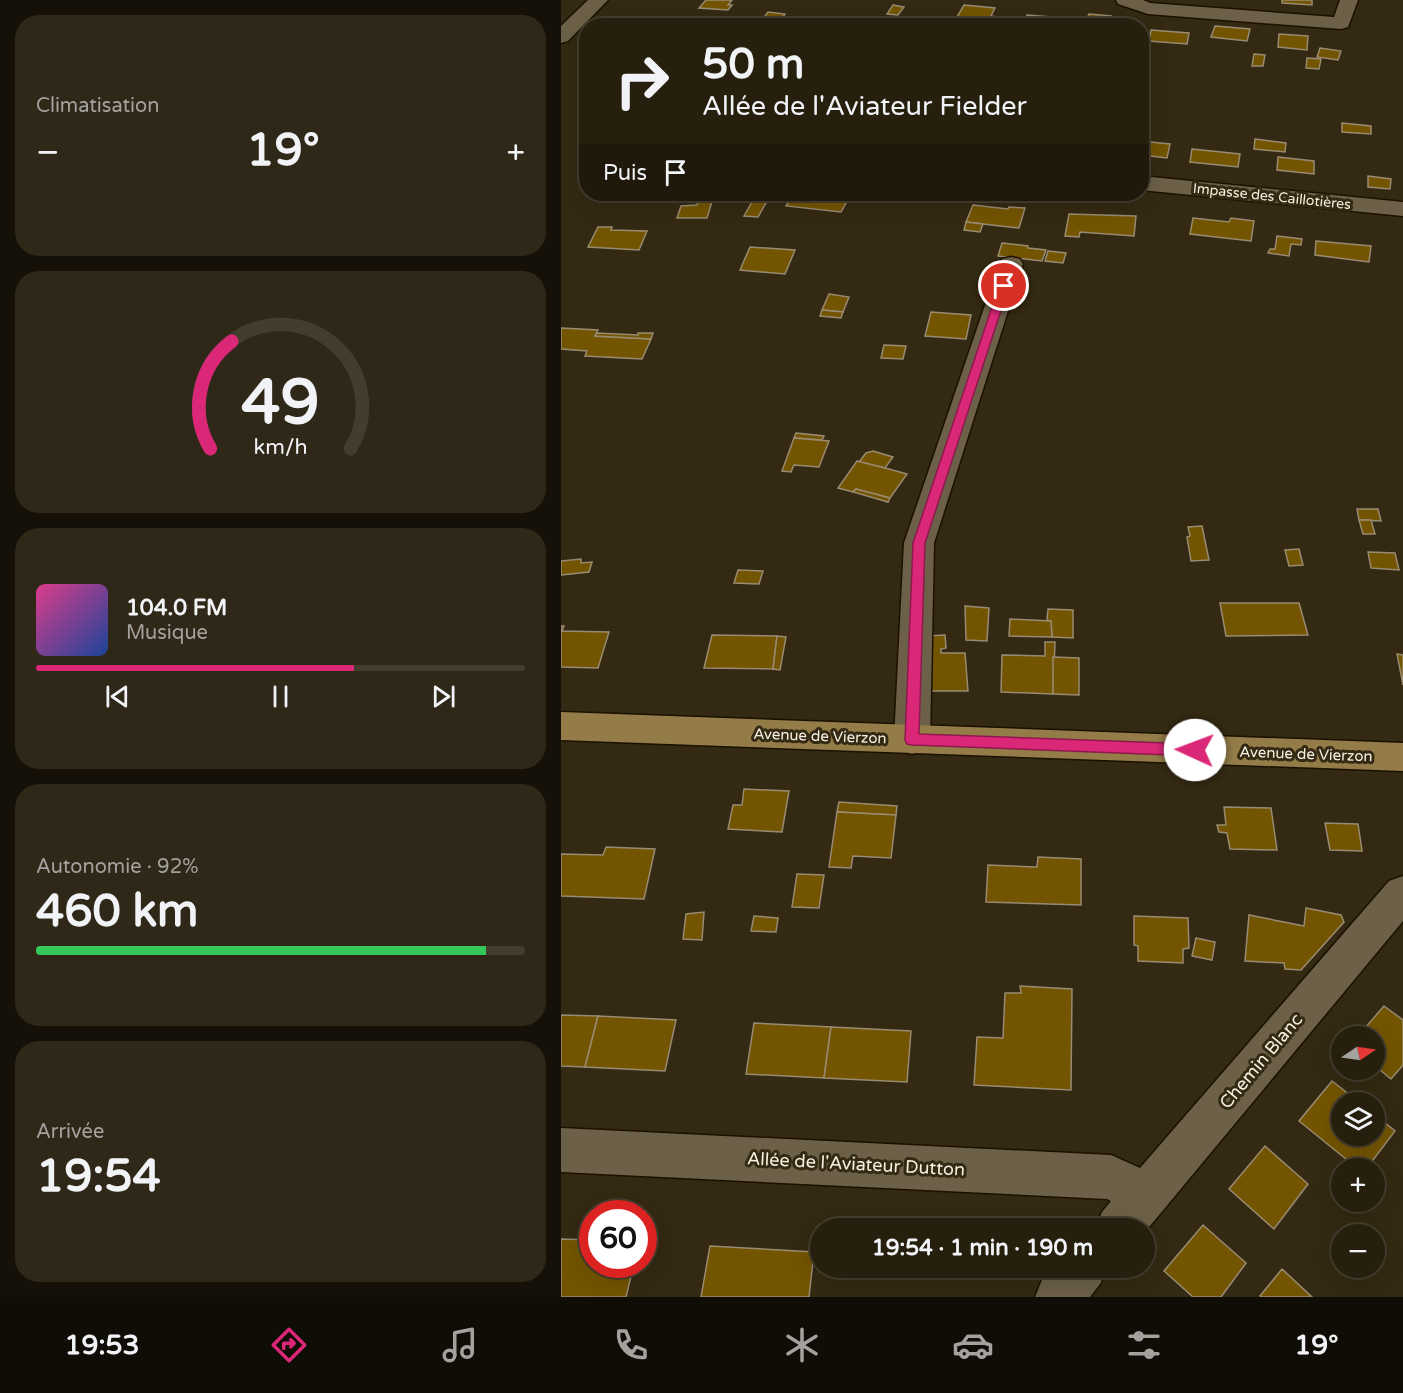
<!DOCTYPE html>
<html lang="fr">
<head>
<meta charset="utf-8">
<style>
	body { margin:0; font-family:"Varela Round",sans-serif; background:#2f2717; color:#f1f3f6; height:100vh; display:flex; flex-direction:column; font-size:22px; white-space:nowrap }
	* { box-sizing:border-box; margin:0 }
	p { font-size:20px; color:#a4a29e }
	.icon { flex:none; width:33px; height:33px; fill:none; stroke:currentColor; stroke-width:2; stroke-linecap:round; stroke-linejoin:round }
	.map { position:relative; flex:1; overflow:hidden }
	.sheet { display:flex; flex-direction:column; gap:15px; padding:15px; background:#151108; width:561px }
	.sheet>* { flex:none }
	.guide { position:absolute; left:18px; top:18px; width:570px; height:183px; border-radius:24px; box-shadow:0 6px 24px #0002,0 0 0 2px #433d2e; background:#271f0e; color:#f1f3f6; overflow:hidden }
	.needle { width:39px; rotate:77deg }
	.fabs { position:absolute; left:770px; top:1026px; display:grid; gap:12px }
	.fabs a { display:grid; place-items:center; width:54px; height:54px; border-radius:50%; background:#271f0e; box-shadow:0 6px 24px #0002,0 0 0 2px #433d2e; font-size:30px }
	.speed { position:absolute; left:18px; top:1200px; display:flex; gap:12px; font-size:30px; font-weight:700; text-align:center }
	.speed>* { display:grid; place-content:center; width:78px; height:78px; border-radius:50%; background:#271f0e; box-shadow:0 6px 24px #0002,0 0 0 2px #433d2e; line-height:1 }
	.speed .limit { border:9px solid #d22; background:#fff; color:#111 }
	.pin { position:absolute; display:grid; place-items:center; width:51px; height:51px; color:#fff; margin:-26px; border:3px solid #fff; border-radius:50%; box-shadow:0 2px 6px #0007 }
	.me { position:absolute; width:66px; margin:-33px; rotate:272deg; stroke-linejoin:round; filter:drop-shadow(0 0 4px #0008) }
	.turn { display:flex; align-items:center; gap:21px; height:126px; padding:0 24px; font-size:27px }
	.turn .icon { width:78px; height:78px; stroke-width:2.5 }
	.turn b { display:block; font-size:42px; line-height:51px }
	.then { display:flex; align-items:center; height:57px; padding:0 24px; background:#0003; gap:12px; font-size:22px }
	.big { font-size:45px; font-weight:800; line-height:1.1 }
	.sheet .widget { flex:1; display:flex; flex-direction:column; justify-content:center; gap:9px; min-width:0; padding:0 21px; border-radius:24px; background:#2f2717 }
	.sheet .dial { align-items:center; gap:0 }
	.dial svg { height:156px; overflow:visible; fill:none; stroke:#433d2e; stroke-width:7; stroke-linecap:round; text-anchor:middle }
	.dial text { fill:#f1f3f6; stroke:none }
	.song { display:flex; align-items:center; gap:18px }
	.cover { width:72px; height:72px; border-radius:9px; background:linear-gradient(135deg,hsl(330 70% 55%),hsl(220 70% 35%)) }
	.played { height:6px; border-radius:3px; background:linear-gradient(90deg,#db2777 65%,#433d2e 65%) }
	.keys { display:flex; justify-content:space-around; direction:ltr }
	.heat { display:flex; justify-content:space-between; align-items:center; font-size:33px; direction:ltr }
	.charge { height:9px; border-radius:4px; background:linear-gradient(90deg,#34c759 92%,#433d2e 0) }
	.trip { position:absolute; left:249px; top:1218px; width:345px; height:60px; border-radius:30px; background:#271f0e; box-shadow:0 6px 24px #0002,0 0 0 2px #433d2e; font-weight:800; line-height:60px; text-align:center }
	.dock { display:flex; height:96px; justify-content:space-around; align-items:center; background:#100c06; color:#a4a29e }
	.dock .icon { width:42px; height:42px }
	.dock .current { color:#db2777 }
	.dock b { font-size:27px; color:#f1f3f6 }
	main { display:flex; flex:1; min-height:0 }
	.map>svg:first-child { display:block }
	.building { fill:#735400; stroke:#988b72; stroke-width:1.5 }
	.lines { fill:none; stroke-linecap:round; stroke-linejoin:round }
	.minor-casing { stroke:#1b1100; stroke-width:3 }
	.major-casing { stroke:#1b1100; stroke-width:3 }
	.minor { fill:#6c6048; fill-rule:evenodd }
	.major { fill:#947c49; fill-rule:evenodd }
	.route { fill:#db2777; stroke:#8e194d; stroke-width:1.5 }
	.labels { text-anchor:middle; stroke-width:6; stroke-linejoin:round; paint-order:stroke }
	.far-street-label { font-size:14px; fill:#f6efe1; stroke:#342912 }
	.street-label { font-size:15px; fill:#f6efe1; stroke:#342912 }
	.near-street-label { font-size:18px; fill:#f6efe1; stroke:#342912 }
</style>
</head>
<body>
<main>
<section class="sheet">
<div class="widget"><p>Climatisation</p>
<div class="heat"><a>−</a><b class="big">19°</b><a>+</a></div>
</div>
<div class="widget dial"><svg viewBox="0 0 100 80">
<path d="M14 69A42 42 0 1 1 86 69"/>
<path d="M14 69A42 42 0 0 1 25 14" stroke="#db2777"/>
<text x="50" y="56" font-size="32" font-weight="700">49</text>
<text x="50" y="72" font-size="11">km/h</text>
</svg></div>
<div class="widget">
<div class="song"><i class="cover"></i><div><b>104.0 FM</b><p>Musique</p></div></div>
<div class="played"></div>
<div class="keys"><svg class="icon" aria-label="previous" viewBox="0 0 24 24"><path d="M18 5L8 12l10 7zM5 5v14"/></svg><svg class="icon" aria-label="pause" viewBox="0 0 24 24"><path d="M8 5v14M16 5v14"/></svg><svg class="icon" aria-label="next" viewBox="0 0 24 24"><path d="M6 5l10 7-10 7zM19 5v14"/></svg></div>
</div>
<div class="widget"><p>Autonomie · 92%</p><b class="big">460 km</b><div class="charge"></div></div>
<div class="widget"><p>Arrivée</p><b class="big">19:54</b></div>
</section>
<div class="map">
<svg width="842" height="1297" viewBox="0 0 842 1297">
	<rect width="100%" height="100%" fill="#342912"/>
	<!-- building -->
	<g class="building">
		<path d="M145,0h26l-4,5h4l-4,5 -29,-2z"/>
		<path d="M721,0h30v5l-30,-2z"/>
		<path d="M332,5l11,2 -6,8 -11,-1z"/>
		<path d="M403,5l31,3 -4,8 12,2 -4,8h-14l2,-5 -30,-4z"/>
		<path d="M207,12l17,2 -9,12 -17,-2z"/>
		<path d="M528,14l22,2 -3,10h-24z"/>
		<path d="M466,15l37,3 -3,8h-37z"/>
		<path d="M654,26l35,3 -3,12 -36,-4z"/>
		<path d="M590,30l38,3 -2,11 -38,-3z"/>
		<path d="M718,34l29,2 -1,14 -29,-3z"/>
		<path d="M759,48l21,3 -3,9 -21,-3z"/>
		<path d="M693,54l11,1 -2,11h-11z"/>
		<path d="M746,58l14,1 -2,10 -13,-1z"/>
		<path d="M781,123l29,3v8l-29,-2z"/>
		<path d="M694,139l31,4 -1,9 -31,-3z"/>
		<path d="M580,141l29,3 -3,14 -26,-3z"/>
		<path d="M631,149l48,5 -2,13 -48,-5z"/>
		<path d="M717,157l36,4v13l-37,-4z"/>
		<path d="M807,176l23,3 -1,10 -22,-2z"/>
		<path d="M233,194h38l18,2 -9,16 -55,-6z"/>
		<path d="M138,198h14l-6,20h-30l4,-12 16,-1z"/>
		<path d="M192,200l14,1 -9,16 -14,-1z"/>
		<path d="M412,205l35,4 1,-2 16,1 -6,20 -53,-6z"/>
		<path d="M508,214l67,2 -2,20 -54,-4 -1,5 -14,-1z"/>
		<path d="M632,218l36,4 2,-4 23,3 -3,20 -61,-7z"/>
		<path d="M405,222l17,2 -3,8 -16,-2z"/>
		<path d="M37,227h14l-1,3 36,1 -8,19 -51,-3z"/>
		<path d="M716,236l25,3 -1,6 -10,-1 -2,12 -21,-3 2,-4h5z"/>
		<path d="M755,241l55,5 -2,16 -54,-7z"/>
		<path d="M441,243l26,3v2l18,2 -4,11 -44,-5z"/>
		<path d="M189,247l45,3 -10,24 -45,-4z"/>
		<path d="M487,251l18,2 -3,10 -18,-2z"/>
		<path d="M268,294l20,3 -6,15 -21,-2z"/>
		<path d="M261,310l21,2 -2,6 -21,-2z"/>
		<path d="M370,312l40,3 -5,24 -41,-3z"/>
		<path d="M0,328l37,2 -3,6 56,3 -9,20 -57,-3 2,-5 -26,-2z"/>
		<path d="M36,333l41,2v-2h15l-2,6 -56,-3z"/>
		<path d="M323,345l22,1 -3,13 -22,-1z"/>
		<path d="M235,433l28,3 -2,4 -28,-2z"/>
		<path d="M233,438l35,3 -10,26 -25,-2 -3,7 -9,-1z"/>
		<path d="M312,451l20,6 -8,11 -26,-6 7,-9z"/>
		<path d="M296,461l28,7 22,6 -17,24 -34,-9 -3,3 -15,-4z"/>
		<path d="M295,489l34,9 -2,4 -35,-10z"/>
		<path d="M796,509h21l3,12 -22,-1z"/>
		<path d="M798,520h12l4,14h-12z"/>
		<path d="M641,526l7,34 -18,1 -4,-24 3,-1 -2,-9z"/>
		<path d="M738,549l4,16 -14,1 -4,-16z"/>
		<path d="M807,552l27,1 4,17 -28,-2z"/>
		<path d="M20,559v4l11,-1 -3,10 -28,3v-14z"/>
		<path d="M177,570l25,1 -4,13 -25,-1z"/>
		<path d="M659,603h79l9,32 -82,1z"/>
		<path d="M404,606l24,2 -2,33 -21,-1z"/>
		<path d="M487,609l25,1v28l-21,-1 -1,-16 -4,-1z"/>
		<path d="M449,619l41,2 1,16 -43,-1z"/>
		<path d="M0,626h3l-2,5 47,1 -11,36 -37,-1z"/>
		<path d="M151,635l65,1 -4,33 -69,-1z"/>
		<path d="M384,635l1,13 -5,1v4h24l3,38h-39l-3,-55z"/>
		<path d="M216,636l9,1 -6,33 -7,-1z"/>
		<path d="M484,642h10l-2,52 -52,-2 1,-37 43,1z"/>
		<path d="M836,654l6,1v30z"/>
		<path d="M492,657l26,1v37l-26,-1z"/>
		<path d="M183,789l45,2 -7,41 -54,-3 5,-24h9z"/>
		<path d="M278,802l58,4 -1,9 -59,-3z"/>
		<path d="M663,807l47,1 6,42 -47,-1 -3,-16 -8,-1 -2,-7h9z"/>
		<path d="M276,812l59,3 -5,43 -38,-2 -2,12 -22,-1z"/>
		<path d="M764,823l33,1 4,27 -32,-1z"/>
		<path d="M45,847l49,2 -11,50 -83,-3v-42l42,1z"/>
		<path d="M477,857l43,2v46l-95,-3 2,-37 49,2z"/>
		<path d="M236,874l27,1 -5,33 -27,-1z"/>
		<path d="M745,908l35,7 3,7 -43,48 -16,-1 -1,-6 -39,-2 4,-46 55,11z"/>
		<path d="M143,912l-2,28 -19,-1 3,-25z"/>
		<path d="M193,916l24,2 -2,14 -25,-1z"/>
		<path d="M573,916l54,2 1,30 -6,1v14l-45,-2v-15l-4,-1z"/>
		<path d="M635,938l19,4 -3,18 -20,-4z"/>
		<path d="M459,986l52,3 -1,101 -97,-5 3,-48 26,1 2,-45h16z"/>
		<path d="M823,1006l19,14v45l-12,14 -17,-14v-29h-16z"/>
		<path d="M0,1015l37,1 -13,51 -24,-1z"/>
		<path d="M37,1016l78,4 -11,51 -80,-4z"/>
		<path d="M193,1023l77,4 -7,51 -78,-4z"/>
		<path d="M270,1027l80,4 -4,51 -83,-4z"/>
		<path d="M771,1081l27,21h-18v34h33v-22l21,17 -28,37h-10l-58,-47z"/>
		<path d="M704,1146l43,38 -34,45 -45,-40z"/>
		<path d="M642,1225l43,38 -25,34h-28l-29,-26z"/>
		<path d="M0,1239l32,1v24h41l-8,33h-65z"/>
		<path d="M149,1246l104,6 -5,45h-108z"/>
		<path d="M721,1269l30,28h-51l-1,-1z"/>
	</g>
	<g class="lines">
		<defs>
			<g id="minor">
				<path d="M27,0h20l-40,41 -7,2v-17z"/>
				<path d="M555,0h27l7,3 184,14 6,-17h18l-10,27 -7,2 -193,-15 -30,-10z"/>
				<path d="M580,176l262,26v14l-262,-26z"/>
				<path d="M450,257l9,2 3,5 -89,279 -4,197 -6,10 -12,4 -12,-4 -6,-10 10,-197 95,-279 3,-5z"/>
				<path d="M842,876v45l-258,311v-4h-50l7,-16 9,-11 -4,-2 -546,-27v-44l550,27 29,13 249,-287z"/>
				<path d="M493,1268h53l-7,16 -10,13h-55l7,-17z"/>
			</g>
			<path id="major" d="M0,712l842,31v28l-842,-31z"/>
		</defs>
		<!-- minor casing -->
		<use href="#minor" class="minor-casing"/>
		<!-- major casing -->
		<use href="#major" class="major-casing"/>
		<!-- minor -->
		<use href="#minor" class="minor"/>
		<!-- major -->
		<use href="#major" class="major"/>
	</g>
	<!-- route -->
	<path class="route" d="M443,282l5,4 -84,257 -6,191 276,10 5,2 2,4 -2,4 -5,2 -283,-11 -5,-1 -2,-4 8,-197 86,-257z"/>
	<g class="labels">
		<!-- far-street labels -->
		<g class="far-street-label">
			<text transform="translate(711 196) rotate(6)" y="5">Impasse des Caillotières</text>
		</g>
		<!-- street labels -->
		<g class="street-label">
			<text transform="translate(259 736) rotate(2)" y="5">Avenue de Vierzon</text>
			<text transform="translate(745 754) rotate(2)" y="5">Avenue de Vierzon</text>
		</g>
		<!-- near-street labels -->
		<g class="near-street-label">
			<text transform="translate(700 1061) rotate(-50)" y="6">Chemin Blanc</text>
			<text transform="translate(295 1164) rotate(3)" y="6">Allée de l'Aviateur Dutton</text>
		</g>
	</g>
</svg>
<div class="fabs">
<a><svg class="needle" viewBox="-14 -14 28 28"><path d="M0-13l5 13h-10z" fill="#e53935"/><path d="M0 13l5-13h-10z" fill="#a4a29e"/></svg></a>
<a><svg class="icon" aria-label="layers" viewBox="0 0 24 24"><path d="M12 4l9 5-9 5-9-5zM3 14l9 5 9-5"/></svg></a>
<a>+</a>
<a>−</a>
</div>
<div class="speed"><div class="limit">60</div></div>
<div class="pin" style="left:443px;top:286px;background:#d93025"><svg class="icon" aria-label="arrive" viewBox="0 0 24 24"><path d="M6 21V4h12l-3 4 3 4H6"/></svg></div>
<svg class="me" style="left:634px;top:750px" viewBox="-20 -20 40 40"><circle r="19" fill="#fff"/><path d="M0-13L10 11 0 6-10 11z" fill="#db2777"/></svg>
<div class="trip">19:54 · 1 min · 190 m</div>
<div class="guide">
<div class="turn"><svg class="icon" aria-label="right" viewBox="0 0 24 24"><path d="M7 20v-9h11M14 6l5 5-5 5"/></svg><div><b>50 m</b>Allée de l'Aviateur Fielder</div></div>
<div class="then">Puis<svg class="icon" aria-label="arrive" viewBox="0 0 24 24"><path d="M6 21V4h12l-3 4 3 4H6"/></svg></div>
</div>
</div>
</main>
<nav class="dock">
<b>19:53</b>
<svg class="icon current" aria-label="directions" viewBox="0 0 24 24"><path d="M12 3l9 9-9 9-9-9zM9 14v-3h6M13 9l2 2-2 2"/></svg>
<svg class="icon" aria-label="music" viewBox="0 0 24 24"><path d="M9 18V5l10-2v13"/><circle cx="6" cy="18" r="3"/><circle cx="16" cy="16" r="3"/></svg>
<svg class="icon" aria-label="phone" viewBox="0 0 24 24"><path d="M5 4h4l2 5-3 2q2 4 5 5l2-3 5 2v4C11 20 4 13 5 4z"/></svg>
<svg class="icon" aria-label="climate" viewBox="0 0 24 24"><path d="M12 3v18M4 7l16 10M4 17L20 7"/></svg>
<svg class="icon" aria-label="car" viewBox="0 0 24 24"><path d="M5 17H2v-5l4-1 3-4h7l3 4 3 1v5h-3M9 17h6M6 11h13"/><circle cx="7" cy="17" r="2"/><circle cx="17" cy="17" r="2"/></svg>
<svg class="icon" aria-label="filters" viewBox="0 0 24 24"><path d="M4 7h16M4 17h16"/><circle cx="9" cy="7" r="2"/><circle cx="15" cy="17" r="2"/></svg>
<b>19°</b>
</nav>
</body>
</html>
